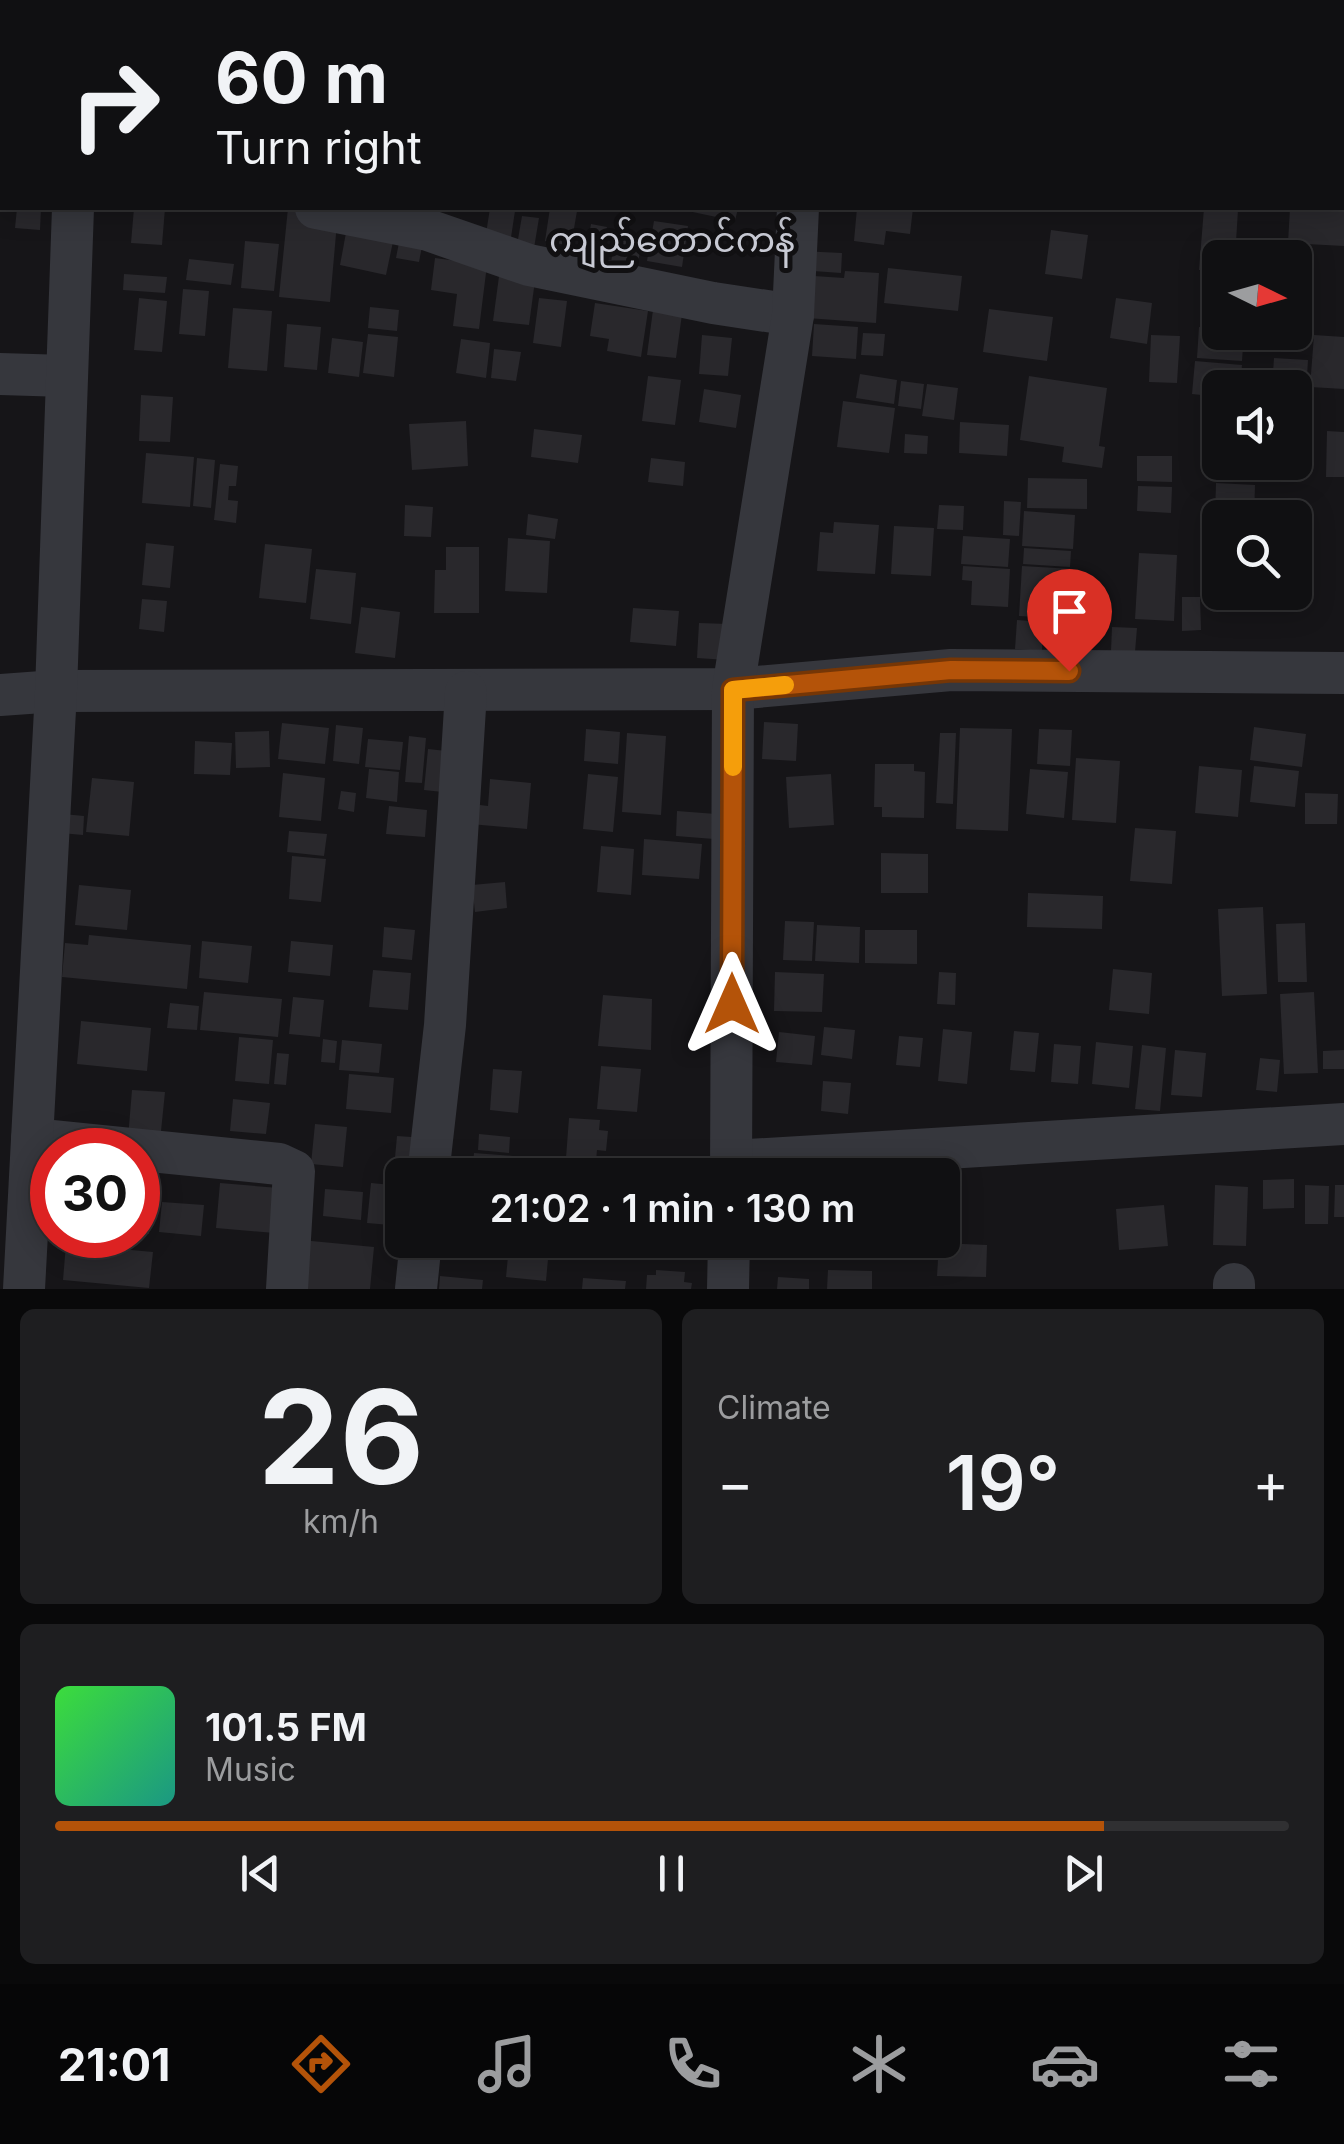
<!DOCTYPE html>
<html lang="en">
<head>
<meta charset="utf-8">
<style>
	body { margin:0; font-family:Inter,"Noto Sans Myanmar",sans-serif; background:#1e1e20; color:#f1f3f6; height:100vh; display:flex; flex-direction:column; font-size:38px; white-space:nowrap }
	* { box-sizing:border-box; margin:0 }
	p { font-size:32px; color:#9c9d9f }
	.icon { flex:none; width:55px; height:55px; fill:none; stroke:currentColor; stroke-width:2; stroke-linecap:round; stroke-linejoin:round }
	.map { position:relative; height:1289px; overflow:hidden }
	.drawer { display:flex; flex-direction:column; gap:20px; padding:20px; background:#09090a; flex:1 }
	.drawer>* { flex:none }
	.top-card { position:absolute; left:0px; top:0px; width:1345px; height:210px; box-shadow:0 5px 25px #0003,0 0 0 2px #303032; background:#101012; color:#f1f3f6; overflow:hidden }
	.needle { width:65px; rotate:95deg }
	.controls { position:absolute; left:1202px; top:240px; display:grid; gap:20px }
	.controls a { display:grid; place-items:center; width:110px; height:110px; border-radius:15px; background:#101012; box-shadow:0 5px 25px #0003,0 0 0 2px #303032; font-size:50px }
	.speed { position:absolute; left:30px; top:1128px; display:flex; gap:20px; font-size:50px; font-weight:700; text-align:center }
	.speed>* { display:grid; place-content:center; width:130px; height:130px; border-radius:50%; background:#101012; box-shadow:0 5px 25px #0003,0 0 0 2px #303032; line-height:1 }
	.speed .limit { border:15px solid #d22; background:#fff; color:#111 }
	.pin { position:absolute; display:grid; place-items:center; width:85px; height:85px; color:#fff; margin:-102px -42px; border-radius:50% 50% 50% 0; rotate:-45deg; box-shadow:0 0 10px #0007 }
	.pin .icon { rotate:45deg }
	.me { position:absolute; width:110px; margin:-55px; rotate:0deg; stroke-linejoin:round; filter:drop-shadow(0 0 8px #0008) }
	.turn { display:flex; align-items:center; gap:35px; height:210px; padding:0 50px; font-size:45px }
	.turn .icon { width:130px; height:130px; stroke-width:2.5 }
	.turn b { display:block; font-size:70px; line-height:85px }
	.big { font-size:75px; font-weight:600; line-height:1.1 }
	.drawer .card { flex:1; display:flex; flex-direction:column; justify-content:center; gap:15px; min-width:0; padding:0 35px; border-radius:15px; background:#1e1e20 }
	.drawer .dial { align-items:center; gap:0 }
	.dial b { font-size:130px; line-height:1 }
	.song { display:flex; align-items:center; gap:30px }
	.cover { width:120px; height:120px; border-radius:15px; background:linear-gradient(135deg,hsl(120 70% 55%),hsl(170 70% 35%)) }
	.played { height:10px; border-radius:5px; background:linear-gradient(90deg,#b45309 85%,#303032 85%) }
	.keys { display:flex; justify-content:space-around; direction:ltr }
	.heat { display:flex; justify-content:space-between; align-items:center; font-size:55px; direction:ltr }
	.drawer .tiles { flex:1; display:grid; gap:20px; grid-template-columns:1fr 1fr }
	.card:last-child { grid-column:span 2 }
	.trip { position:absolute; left:385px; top:1158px; width:575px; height:100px; border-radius:15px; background:#101012; box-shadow:0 5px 25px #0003,0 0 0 2px #303032; font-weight:600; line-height:100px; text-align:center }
	.tab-bar { display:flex; height:160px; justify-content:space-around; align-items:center; background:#060607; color:#9c9d9f }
	.tab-bar .icon { width:70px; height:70px }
	.tab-bar .current { color:#b45309 }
	.tab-bar b { font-size:45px; color:#f1f3f6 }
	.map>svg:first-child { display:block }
	.building { fill:#29282c }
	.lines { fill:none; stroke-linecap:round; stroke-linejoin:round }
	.minor { stroke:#36373d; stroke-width:42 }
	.route-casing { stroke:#753606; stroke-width:25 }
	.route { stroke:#b45309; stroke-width:18 }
	.slow { stroke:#f59e0b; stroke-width:18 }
	.labels { text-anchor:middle; stroke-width:10; stroke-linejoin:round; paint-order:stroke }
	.quarter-label { font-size:35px; fill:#c8cad4; stroke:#111012 }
</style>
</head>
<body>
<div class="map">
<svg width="1344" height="1289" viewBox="0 0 1344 1289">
	<rect width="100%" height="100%" fill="#161518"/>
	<!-- building -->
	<g class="building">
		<path d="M17,208h24l-1,22 -25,-2z"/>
		<path d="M134,208h31l-3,37 -31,-2z"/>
		<path d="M288,208h21l28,15 -7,79 -51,-5z"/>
		<path d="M490,208l25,3 -5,33 -25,-4z"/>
		<path d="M550,208l27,3 -6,35 -26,-5z"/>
		<path d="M674,208h64l-3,13z"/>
		<path d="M857,208h56l-3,26 -24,-3 -2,14 -30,-4z"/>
		<path d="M1204,208l34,2 -3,48h-15v13l-21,-1z"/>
		<path d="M1290,208h54v38l-56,-3z"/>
		<path d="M522,216l17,2 -5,30 -17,-3z"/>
		<path d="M654,221l34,5 -6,41 -35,-6z"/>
		<path d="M348,222l47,10 -9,43 -46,-10z"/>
		<path d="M591,224l16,3 -4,22 -16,-2z"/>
		<path d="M1051,230l37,5 -6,44 -37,-5z"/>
		<path d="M401,232l23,4 -5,26 -23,-4z"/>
		<path d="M615,235l27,5 -6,34 -26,-4z"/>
		<path d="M245,241l34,3 -5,47 -33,-3z"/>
		<path d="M800,251l42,2 -1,20 -42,-3z"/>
		<path d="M435,258l52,7 -8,64 -26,-3 4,-32 -26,-4z"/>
		<path d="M189,259l45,5 -3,21 -45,-5z"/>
		<path d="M888,268l74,8 -4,35 -74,-8z"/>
		<path d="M500,269l36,4 -7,52 -36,-4z"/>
		<path d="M845,271l34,2 -3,50 -69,-5 -8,-43 45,3z"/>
		<path d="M124,274l43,3 -2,16 -42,-3z"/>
		<path d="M183,289l26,2 -4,45 -26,-2z"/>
		<path d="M1211,293h9v31l-11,-1z"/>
		<path d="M139,298l28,3 -5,51 -28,-2z"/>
		<path d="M539,298l28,3 -6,46 -28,-4z"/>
		<path d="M1116,298l36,5 -5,41 -37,-6z"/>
		<path d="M595,303l53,8 -7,46 -34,-6 2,-12 -19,-3z"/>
		<path d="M370,307l29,3 -2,21 -29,-3z"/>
		<path d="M233,308l39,3 -5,60 -39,-3z"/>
		<path d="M989,309l64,8 -6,44 -64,-9z"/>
		<path d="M653,310l29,4 -6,44 -29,-3z"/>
		<path d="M287,324l34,3 -4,43 -33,-3z"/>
		<path d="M814,324l44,3 -2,32 -44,-3z"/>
		<path d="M1199,327l21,2v3h24l-2,29 -45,-3z"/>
		<path d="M863,333l22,1 -2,22 -22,-1z"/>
		<path d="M368,334l30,3 -4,40 -31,-4z"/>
		<path d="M702,335l30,3 -4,38 -29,-2z"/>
		<path d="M1151,335l29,1 -3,47 -28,-1z"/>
		<path d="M1314,335l30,2v52l-34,-2z"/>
		<path d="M332,338l31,4 -4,35 -31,-4z"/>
		<path d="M461,339l29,4 -4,35 -30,-5z"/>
		<path d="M494,349l27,3 -5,29 -25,-3z"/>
		<path d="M1274,358l34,2 -3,48 -10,-1v-19h-23z"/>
		<path d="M1195,361l47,4 -2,23h-20v9l-28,-3z"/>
		<path d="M860,374l37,6 -3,24 -38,-6z"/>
		<path d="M648,376l33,4 -6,45 -33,-4z"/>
		<path d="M1029,376l78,12 -8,58 6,1 -3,21 -40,-6 2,-15 -44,-7z"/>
		<path d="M901,381l23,3 -3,25 -23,-3z"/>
		<path d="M927,384l31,4 -4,32 -32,-4z"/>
		<path d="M704,389l37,6 -5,33 -37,-6z"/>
		<path d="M141,395l32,2 -3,45 -31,-1z"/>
		<path d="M843,401l52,7 -6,45 -52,-6z"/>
		<path d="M466,421l2,45 -56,4 -3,-46z"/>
		<path d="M960,422l49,3 -2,31 -48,-3z"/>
		<path d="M534,429l48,6 -4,28 -47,-6z"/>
		<path d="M1327,431l17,1v45h-18z"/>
		<path d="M905,434l23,2 -1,18 -23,-1z"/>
		<path d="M146,453l48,4 -4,50 -48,-4z"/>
		<path d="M1137,456h35v26l-35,-1z"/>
		<path d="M197,458l18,2 -4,48 -18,-2z"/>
		<path d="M651,458l34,4 -2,24 -35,-4z"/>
		<path d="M220,464l18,2 -2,20h-7l-1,14 10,1 -2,22 -22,-3z"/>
		<path d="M1028,478l59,1v30l-60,-1z"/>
		<path d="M1216,483l39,2 -1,32 -39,-2z"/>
		<path d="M1138,486l34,1 -1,26 -34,-2z"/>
		<path d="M1004,501l17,1 -2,34 -16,-1z"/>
		<path d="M405,505l28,2 -2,30 -27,-1z"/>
		<path d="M939,505l25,1 -1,24 -26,-1z"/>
		<path d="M1024,511l51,4 -2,34 -51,-3z"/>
		<path d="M528,514l30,5 -3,20 -29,-4z"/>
		<path d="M834,522l45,3 -4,49 -58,-3 3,-39 13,1z"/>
		<path d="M894,526l40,2 -3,48 -40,-2z"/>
		<path d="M963,536l47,3 -2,28 -47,-3z"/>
		<path d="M508,538l42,3 -3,52 -42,-2z"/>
		<path d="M146,543l28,3 -4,42 -28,-3z"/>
		<path d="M265,544l47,5 -6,54 -47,-5z"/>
		<path d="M446,547h33v66h-45l1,-43h11z"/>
		<path d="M1024,548l47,3 -1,16 -47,-3z"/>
		<path d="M1139,553l38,2 -3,66 -39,-2z"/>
		<path d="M1295,561h15v36h-44v-5h29z"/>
		<path d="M963,566l47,3 -2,38 -37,-2 1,-24 -10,-1z"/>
		<path d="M1022,566l51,3 -3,50 -51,-3z"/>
		<path d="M316,569l40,4 -5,51 -41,-5z"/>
		<path d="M1182,597h18l1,33 -19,1z"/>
		<path d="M142,599l25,2 -3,31 -25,-3z"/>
		<path d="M361,607l39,5 -5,46 -40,-5z"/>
		<path d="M633,608l46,3 -3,35 -46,-4z"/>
		<path d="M1017,620l26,2 -1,29 -27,-2z"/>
		<path d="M699,623l29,1 -1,36 -30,-2z"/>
		<path d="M1112,627l25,1 -2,24 -24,-1z"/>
		<path d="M764,722l34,2 -2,37 -34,-2z"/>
		<path d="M282,723l47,5 -4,36 -47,-5z"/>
		<path d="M336,725l27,3 -4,36 -26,-3z"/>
		<path d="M1254,727l52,7 -4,33 -52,-7z"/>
		<path d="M960,728l52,1 -4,102 -52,-2z"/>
		<path d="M586,729l34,3 -2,32 -34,-3z"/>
		<path d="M1039,729l33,1 -2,36 -33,-2z"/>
		<path d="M269,731l1,36 -34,1 -1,-36z"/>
		<path d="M627,733l39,3 -5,79 -39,-3z"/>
		<path d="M940,733h16l-3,71 -17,-1z"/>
		<path d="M409,736l17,2 -4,45 -17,-1z"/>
		<path d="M368,739l35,3 -3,28 -35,-3z"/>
		<path d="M195,741l37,2 -2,32 -36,-1z"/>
		<path d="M428,749l28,3 -4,41 -28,-3z"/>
		<path d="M1076,758l44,3 -4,62 -44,-3z"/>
		<path d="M875,764h39v7l11,1 -1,46 -42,-1v-10h-8z"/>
		<path d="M1199,766l43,4 -4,47 -43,-4z"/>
		<path d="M1254,766l45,5 -4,36 -45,-5z"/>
		<path d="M369,769l30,3 -2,30 -31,-4z"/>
		<path d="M1030,769l38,3 -4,46 -38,-4z"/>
		<path d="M283,773l42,5 -4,43 -42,-4z"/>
		<path d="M588,774l30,3 -5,55 -30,-3z"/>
		<path d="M831,774l3,51 -45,3 -3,-51z"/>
		<path d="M92,778l42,4 -5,54 -43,-4z"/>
		<path d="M490,779l41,4 -4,46 -57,-5 2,-20 16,2z"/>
		<path d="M341,791l15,2 -2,19 -16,-3z"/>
		<path d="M1305,793l33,1 -1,30h-32z"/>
		<path d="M389,806l38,4 -2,27 -39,-3z"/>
		<path d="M677,811l39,3 -2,25 -38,-3z"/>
		<path d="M63,814l21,2 -1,19 -22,-2z"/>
		<path d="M1135,828l41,3 -4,53 -42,-3z"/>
		<path d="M289,831l38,3 -3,22 -37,-4z"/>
		<path d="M644,839l58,5 -3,35 -57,-4z"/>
		<path d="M601,846l33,3 -3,46 -34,-3z"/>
		<path d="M881,853l47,1v39h-47z"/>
		<path d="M292,856l34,3 -5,43 -32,-3z"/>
		<path d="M505,882l2,26 -32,4 -3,-27z"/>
		<path d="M79,885l52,5 -4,40 -52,-5z"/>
		<path d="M1028,893l75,3 -1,33 -75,-2z"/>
		<path d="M1263,907l4,87 -45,2 -4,-87z"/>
		<path d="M785,921l29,1 -2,39 -29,-1z"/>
		<path d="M1305,923l2,59h-29l-2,-58z"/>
		<path d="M817,925l43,2 -1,36 -44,-2z"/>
		<path d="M384,927l31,3 -3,30 -30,-3z"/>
		<path d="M865,930h52v34l-52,-1z"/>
		<path d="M89,935l102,10 -4,44 -125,-12 3,-34 23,2z"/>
		<path d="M202,941l50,5 -4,37 -49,-5z"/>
		<path d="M291,941l42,4 -3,31 -42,-4z"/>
		<path d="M1113,969l39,4 -3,41 -40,-4z"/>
		<path d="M373,970l38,3 -3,37 -39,-3z"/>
		<path d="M775,972l49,2 -2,38 -48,-1z"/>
		<path d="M939,972l17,1 -1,32 -18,-1z"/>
		<path d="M204,992l78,7 -4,38 -78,-7z"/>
		<path d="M1314,992l4,81 -34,1 -4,-80z"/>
		<path d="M603,995l49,4 -1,51 -53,-4z"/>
		<path d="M293,997l31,3 -4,37 -31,-3z"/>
		<path d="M170,1003l29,3 -2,24 -30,-2z"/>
		<path d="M81,1021l70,7 -4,43 -70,-7z"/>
		<path d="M824,1027l31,3 -3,29 -31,-4z"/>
		<path d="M943,1029l29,3 -5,52 -29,-3z"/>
		<path d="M1014,1031l25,2 -4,39 -25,-2z"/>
		<path d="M779,1032l36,4 -3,29 -36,-3z"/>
		<path d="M899,1036l24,2 -3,29 -24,-2z"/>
		<path d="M239,1037l34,3 -4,44 -34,-3z"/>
		<path d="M323,1039l14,2 -2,22 -14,-1z"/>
		<path d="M342,1040l40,4 -3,29 -40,-3z"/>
		<path d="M1096,1042l37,4 -4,42 -37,-4z"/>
		<path d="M1054,1044l27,2 -3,38 -27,-2z"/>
		<path d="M1142,1045l24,3 -6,63 -25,-2z"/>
		<path d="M1175,1050l31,3 -4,44 -31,-2z"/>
		<path d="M1344,1050v19h-21v-18z"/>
		<path d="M277,1053l12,1 -3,31 -12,-1z"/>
		<path d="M1260,1058l20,2 -3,32 -21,-2z"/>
		<path d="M601,1066l40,3 -4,43 -40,-3z"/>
		<path d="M493,1069l29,2 -4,42 -28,-3z"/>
		<path d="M349,1074l45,4 -3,35 -45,-4z"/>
		<path d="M823,1081l28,2 -3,31 -27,-3z"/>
		<path d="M132,1090l33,2 -5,49 -32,-3z"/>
		<path d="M233,1099l37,4 -4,31 -36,-3z"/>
		<path d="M569,1118l31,2 -1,10 9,1 -2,20 -9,-1 -1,11 -30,-3z"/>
		<path d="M315,1124l32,3 -4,40 -32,-3z"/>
		<path d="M479,1134l31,3 -1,16 -31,-3z"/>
		<path d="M397,1136l29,2 -3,33 -29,-3z"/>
		<path d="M474,1153l39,3 -2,19h-39z"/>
		<path d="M1294,1179v29l-31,1v-29z"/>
		<path d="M220,1183l59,5 -4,45 -59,-5z"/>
		<path d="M371,1183l31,3v40l-35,-3z"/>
		<path d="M1215,1185l33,2 -2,59 -33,-1z"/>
		<path d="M1305,1185l24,1 -1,38h-23z"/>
		<path d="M1335,1185h9v32h-10z"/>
		<path d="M325,1189l38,3 -2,28 -38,-4z"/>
		<path d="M138,1202l14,1 -3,31 -11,-1z"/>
		<path d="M162,1202l42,3 -3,31 -42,-4z"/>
		<path d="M1164,1205l4,41 -49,4 -3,-41z"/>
		<path d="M301,1240l73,7 -4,42h-73z"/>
		<path d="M765,1240h48v14l-48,-2z"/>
		<path d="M821,1240h25l-1,14 -25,-1z"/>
		<path d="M939,1243l48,2 -1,32 -49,-1z"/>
		<path d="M66,1244l87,8 -4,36 -86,-8z"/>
		<path d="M509,1245l40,3 -3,33 -40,-4z"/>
		<path d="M656,1270l29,2 -1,10 8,1 -1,6h-45l1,-14h9z"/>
		<path d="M828,1270l44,1v18h-45z"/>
		<path d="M440,1276l43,4 -1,9h-43z"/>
		<path d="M778,1277l31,2v10h-32z"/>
		<path d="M583,1278l43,3 -1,8h-43z"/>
	</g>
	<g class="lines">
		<!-- minor -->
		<g class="minor">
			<path d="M81,2v-2"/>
			<path d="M808,2v-2"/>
			<path d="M0,11h2"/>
			<path d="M316,208l112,22 101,35 184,38 80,12"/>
			<path d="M0,374l66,2"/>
			<path d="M0,695l56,-4 677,-2 218,-19 393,3"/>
			<path d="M32,1139l247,25 15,7 -7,118"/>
			<path d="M732,1161l612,-37"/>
			<path d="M428,1175l17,-150 21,-333"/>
			<path d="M731,1175l2,-486 60,-374 5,-107"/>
			<path d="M24,1289l32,-598 17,-483"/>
			<path d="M416,1289l5,-49"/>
			<path d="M728,1289l1,-49"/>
			<path d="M1234,1289v-5"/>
		</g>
	</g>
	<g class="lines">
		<defs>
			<path id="route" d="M732,1004l1,-314 218,-20 118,1"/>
		</defs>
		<!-- route casing -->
		<use href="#route" class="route-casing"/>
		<!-- route -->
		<use href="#route" class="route"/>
		<!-- slow -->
		<path class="slow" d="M733,767v-77l52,-5"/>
	</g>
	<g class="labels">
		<!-- quarter labels -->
		<g class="quarter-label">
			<text x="672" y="252">ကျည်တောင်ကန်</text>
		</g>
	</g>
</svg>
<div class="controls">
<a><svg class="needle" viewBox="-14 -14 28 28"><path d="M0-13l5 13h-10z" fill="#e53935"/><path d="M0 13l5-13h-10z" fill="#9c9d9f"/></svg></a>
<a><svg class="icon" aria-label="sound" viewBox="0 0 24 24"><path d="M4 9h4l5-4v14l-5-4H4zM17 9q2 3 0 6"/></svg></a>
<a><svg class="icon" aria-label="search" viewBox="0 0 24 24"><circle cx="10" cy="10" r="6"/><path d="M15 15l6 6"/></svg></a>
</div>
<div class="speed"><div class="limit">30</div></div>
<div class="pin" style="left:1069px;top:671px;background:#d93025"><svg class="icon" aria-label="arrive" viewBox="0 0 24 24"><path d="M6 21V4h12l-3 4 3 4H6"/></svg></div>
<svg class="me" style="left:732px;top:1004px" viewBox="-20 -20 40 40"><path d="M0-17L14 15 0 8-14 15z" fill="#b45309" stroke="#fff" stroke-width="4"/></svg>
<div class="trip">21:02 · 1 min · 130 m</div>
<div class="top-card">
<div class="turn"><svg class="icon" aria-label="right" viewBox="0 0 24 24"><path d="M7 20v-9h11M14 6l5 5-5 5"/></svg><div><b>60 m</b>Turn right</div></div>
</div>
</div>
<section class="drawer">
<div class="tiles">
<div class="card dial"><b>26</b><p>km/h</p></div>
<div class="card"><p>Climate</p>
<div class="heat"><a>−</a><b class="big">19°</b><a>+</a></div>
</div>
<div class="card">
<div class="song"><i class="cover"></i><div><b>101.5 FM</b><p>Music</p></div></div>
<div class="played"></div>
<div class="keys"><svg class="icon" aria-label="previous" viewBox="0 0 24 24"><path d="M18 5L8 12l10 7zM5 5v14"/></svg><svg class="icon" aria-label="pause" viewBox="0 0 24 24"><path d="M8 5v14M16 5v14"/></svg><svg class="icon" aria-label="next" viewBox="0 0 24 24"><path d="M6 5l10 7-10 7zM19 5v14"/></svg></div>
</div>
</div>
</section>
<nav class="tab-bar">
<b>21:01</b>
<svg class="icon current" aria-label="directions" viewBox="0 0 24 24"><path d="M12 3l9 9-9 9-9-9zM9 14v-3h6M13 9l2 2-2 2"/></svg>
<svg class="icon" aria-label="music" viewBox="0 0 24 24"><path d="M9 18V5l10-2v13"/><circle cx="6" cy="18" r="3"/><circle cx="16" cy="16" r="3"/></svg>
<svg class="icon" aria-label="phone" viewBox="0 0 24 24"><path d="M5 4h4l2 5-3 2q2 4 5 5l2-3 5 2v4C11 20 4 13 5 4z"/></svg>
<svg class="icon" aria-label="climate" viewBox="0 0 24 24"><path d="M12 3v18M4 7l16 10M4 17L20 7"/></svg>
<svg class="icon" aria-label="car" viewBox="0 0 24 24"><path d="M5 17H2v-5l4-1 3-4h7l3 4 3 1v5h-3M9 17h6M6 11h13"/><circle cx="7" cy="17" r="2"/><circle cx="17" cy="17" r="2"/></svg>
<svg class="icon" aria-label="filters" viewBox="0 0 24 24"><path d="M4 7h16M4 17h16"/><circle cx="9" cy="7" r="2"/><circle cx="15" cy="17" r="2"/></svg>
</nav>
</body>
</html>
